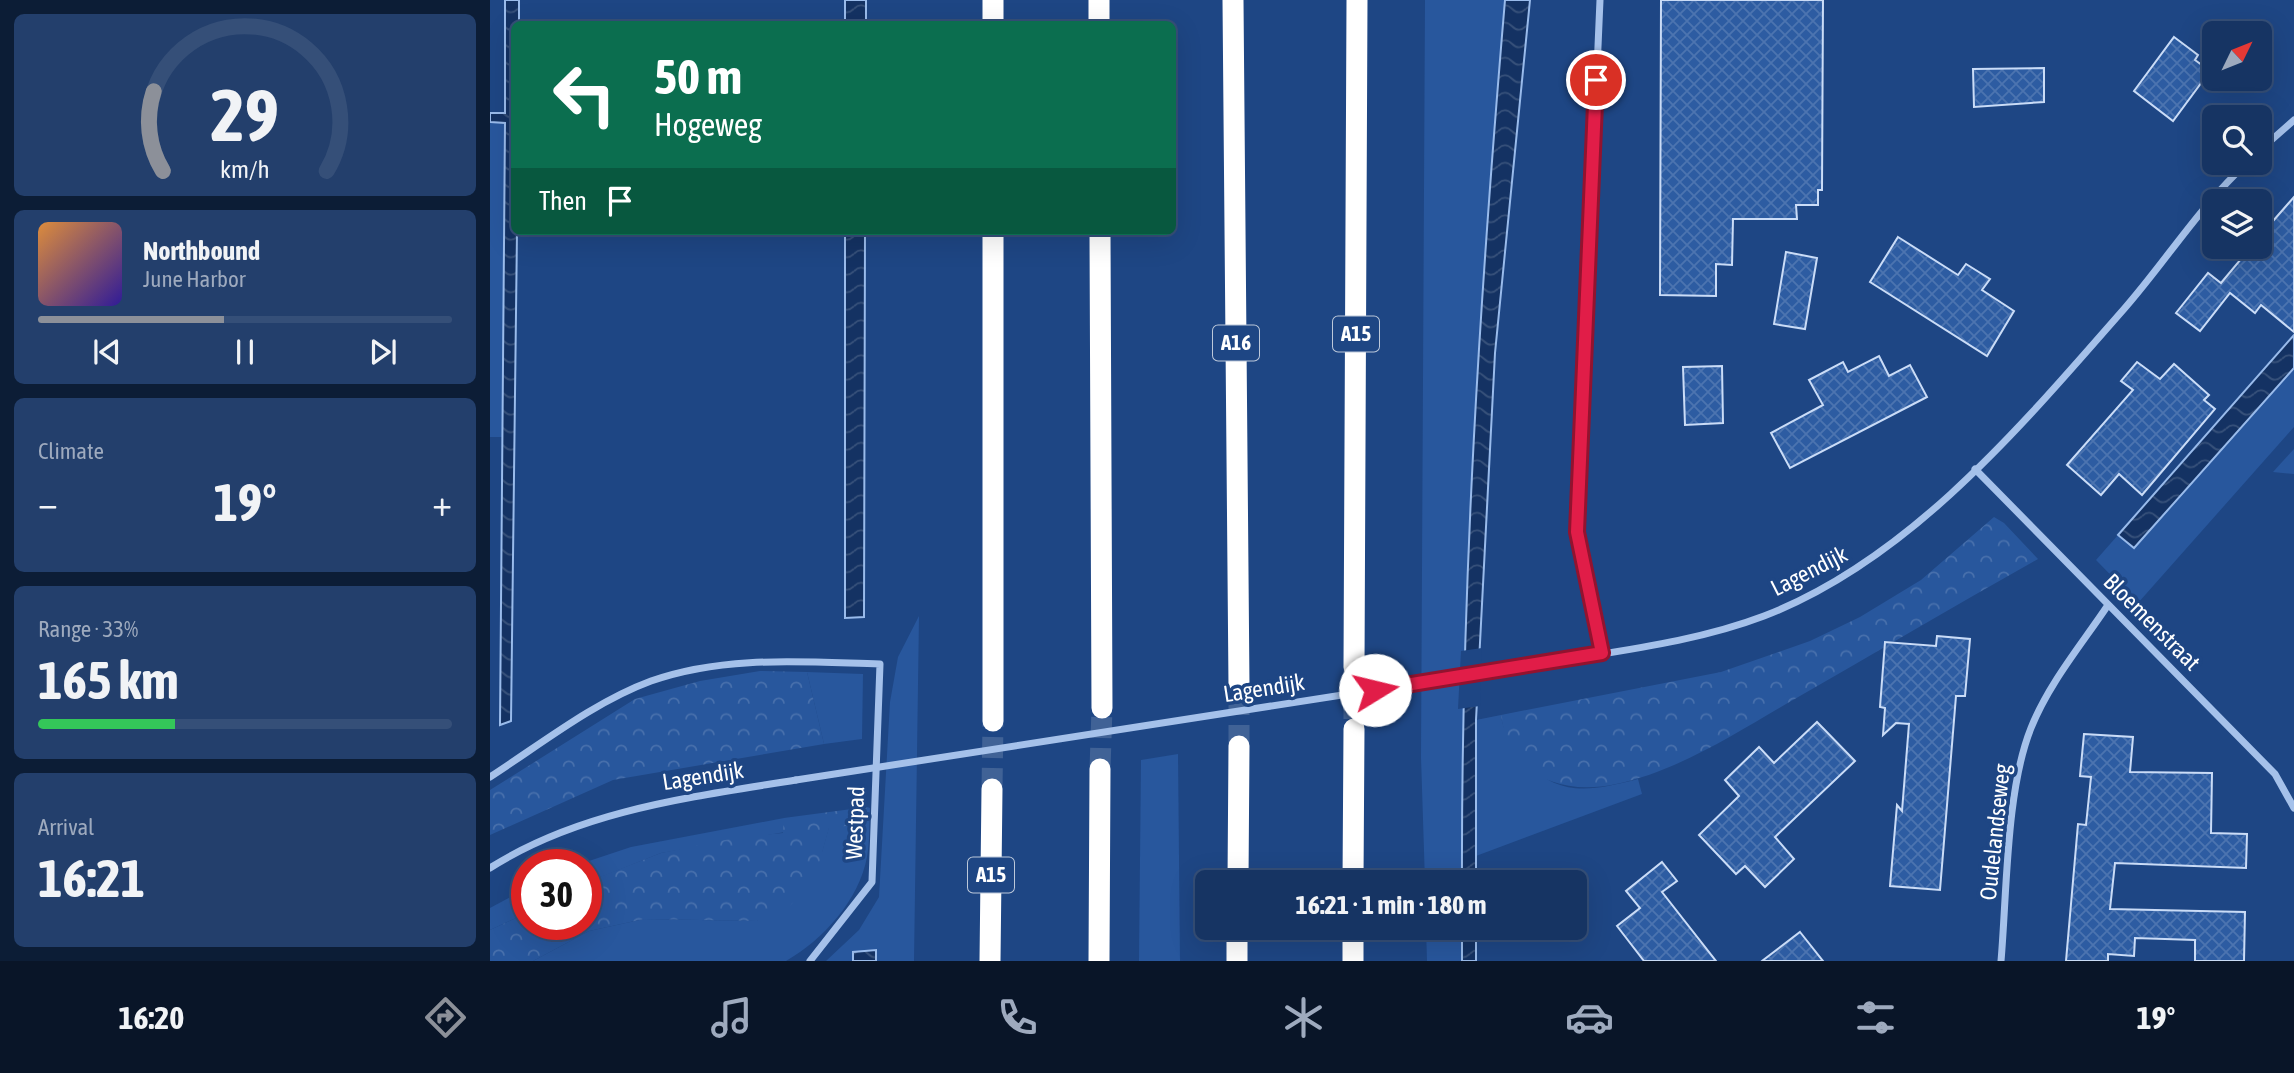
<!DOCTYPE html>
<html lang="en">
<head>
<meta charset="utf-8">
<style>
	body { margin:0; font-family:"Asap Condensed",sans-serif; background:#233f6c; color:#f1f3f6; height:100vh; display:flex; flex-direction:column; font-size:26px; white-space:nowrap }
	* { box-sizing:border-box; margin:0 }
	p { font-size:23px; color:#9eaabe }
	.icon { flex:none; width:38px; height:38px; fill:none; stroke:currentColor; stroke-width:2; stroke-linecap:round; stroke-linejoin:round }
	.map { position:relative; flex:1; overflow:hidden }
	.drawer { display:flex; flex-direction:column; gap:14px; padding:14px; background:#0c1d36; width:490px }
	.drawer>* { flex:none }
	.banner { position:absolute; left:21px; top:21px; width:665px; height:214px; border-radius:10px; box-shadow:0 7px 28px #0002,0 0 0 2px #354f78; background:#0b6e4f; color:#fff; overflow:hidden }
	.needle { width:46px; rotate:47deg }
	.buttons { position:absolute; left:1712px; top:21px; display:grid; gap:14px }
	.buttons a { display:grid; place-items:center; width:70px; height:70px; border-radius:10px; background:#163463; box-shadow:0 7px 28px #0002,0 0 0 2px #354f78; font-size:35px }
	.speed { position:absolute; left:21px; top:849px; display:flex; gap:14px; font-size:35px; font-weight:700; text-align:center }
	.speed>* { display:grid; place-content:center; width:91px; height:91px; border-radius:50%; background:#163463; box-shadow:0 7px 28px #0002,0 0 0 2px #354f78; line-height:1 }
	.speed .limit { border:10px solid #d22; background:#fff; color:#111 }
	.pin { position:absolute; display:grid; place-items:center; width:60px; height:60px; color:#fff; margin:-30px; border:4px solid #fff; border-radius:50%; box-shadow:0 2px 7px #0007 }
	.me { position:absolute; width:77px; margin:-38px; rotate:81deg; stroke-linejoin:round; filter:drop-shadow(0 0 5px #0008) }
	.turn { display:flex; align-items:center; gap:24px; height:147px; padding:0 28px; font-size:32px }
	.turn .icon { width:91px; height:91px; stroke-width:2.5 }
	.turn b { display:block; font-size:49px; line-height:60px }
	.then { display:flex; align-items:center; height:66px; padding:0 28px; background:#0003; gap:14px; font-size:26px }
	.big { font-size:52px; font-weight:700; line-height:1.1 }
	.drawer .card { flex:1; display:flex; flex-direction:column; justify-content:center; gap:10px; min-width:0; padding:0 24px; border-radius:10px; background:#233f6c }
	.drawer .dial { align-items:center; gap:0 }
	.dial svg { height:182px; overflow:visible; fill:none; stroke:#354f78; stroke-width:7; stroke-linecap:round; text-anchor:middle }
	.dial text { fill:#f1f3f6; stroke:none }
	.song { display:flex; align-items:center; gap:21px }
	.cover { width:84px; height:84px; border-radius:10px; background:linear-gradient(135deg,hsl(30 70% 55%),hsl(250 70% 35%)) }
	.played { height:7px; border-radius:4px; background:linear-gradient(90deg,#8c9099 45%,#354f78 45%) }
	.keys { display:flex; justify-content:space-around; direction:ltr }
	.heat { display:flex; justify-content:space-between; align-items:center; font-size:38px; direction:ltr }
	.charge { height:10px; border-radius:5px; background:linear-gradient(90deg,#34c759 33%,#354f78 0) }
	.trip { position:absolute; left:705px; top:870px; width:392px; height:70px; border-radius:10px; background:#163463; box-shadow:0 7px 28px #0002,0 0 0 2px #354f78; font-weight:700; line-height:70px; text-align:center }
	.menu { display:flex; height:112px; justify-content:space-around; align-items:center; background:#091528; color:#9eaabe }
	.menu .icon { width:49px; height:49px }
	.menu .current { color:#8c9099 }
	.menu b { font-size:32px; color:#f1f3f6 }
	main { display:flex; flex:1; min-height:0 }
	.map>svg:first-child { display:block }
	.green { fill:#28579d }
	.forest { fill:url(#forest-crowns) }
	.water { fill:url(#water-waves); stroke:#99bbeb; stroke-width:2 }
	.pier { fill:#1e4684 }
	.building { fill:url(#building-cross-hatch); stroke:#cadcf7; stroke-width:2 }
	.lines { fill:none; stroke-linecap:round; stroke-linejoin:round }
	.highway-tunnel { stroke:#406296; stroke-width:21; stroke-dasharray:21 10; stroke-linecap:butt }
	.street { stroke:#a5c1ea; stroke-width:7 }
	.highway { stroke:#fff; stroke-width:21 }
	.street-bridge { stroke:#a5c1ea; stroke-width:7 }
	.route-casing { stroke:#92132f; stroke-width:18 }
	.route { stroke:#e11d48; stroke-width:12 }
	.labels { text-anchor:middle; stroke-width:7; stroke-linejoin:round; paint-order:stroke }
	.shield { fill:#1e4684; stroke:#bcc8da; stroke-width:2 }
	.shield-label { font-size:21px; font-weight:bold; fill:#fff }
	.street-label { font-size:23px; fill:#fff; stroke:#1e4684 }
</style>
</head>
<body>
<main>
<section class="drawer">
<div class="card dial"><svg viewBox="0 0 100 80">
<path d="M14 69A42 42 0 1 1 86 69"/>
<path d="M14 69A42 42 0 0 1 10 34" stroke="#8c9099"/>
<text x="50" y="56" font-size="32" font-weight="700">29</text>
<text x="50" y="72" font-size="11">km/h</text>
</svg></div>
<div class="card">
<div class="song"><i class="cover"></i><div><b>Northbound</b><p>June Harbor</p></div></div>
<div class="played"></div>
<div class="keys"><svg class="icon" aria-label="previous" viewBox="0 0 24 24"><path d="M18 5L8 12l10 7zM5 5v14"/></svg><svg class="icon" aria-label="pause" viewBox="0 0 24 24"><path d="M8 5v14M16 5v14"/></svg><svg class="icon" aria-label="next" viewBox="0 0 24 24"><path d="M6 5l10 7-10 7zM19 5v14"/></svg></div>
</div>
<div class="card"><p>Climate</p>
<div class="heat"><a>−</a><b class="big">19°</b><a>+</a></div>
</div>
<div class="card"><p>Range · 33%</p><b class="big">165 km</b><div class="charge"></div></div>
<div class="card"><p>Arrival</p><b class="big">16:21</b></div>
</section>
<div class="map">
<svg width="1804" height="961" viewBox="0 0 1804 961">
	<defs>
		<pattern id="forest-crowns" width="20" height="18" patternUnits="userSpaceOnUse" patternTransform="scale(1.75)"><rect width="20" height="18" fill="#28579d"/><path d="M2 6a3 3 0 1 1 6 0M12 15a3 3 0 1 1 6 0" fill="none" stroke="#4870ac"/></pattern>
		<pattern id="water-waves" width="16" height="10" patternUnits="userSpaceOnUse" patternTransform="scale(1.75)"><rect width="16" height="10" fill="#143263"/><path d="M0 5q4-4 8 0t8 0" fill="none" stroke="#37517a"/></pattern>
		<pattern id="building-cross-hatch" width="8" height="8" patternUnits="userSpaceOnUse" patternTransform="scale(1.75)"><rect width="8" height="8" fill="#2d5ca2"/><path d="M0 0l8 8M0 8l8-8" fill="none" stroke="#4c74b0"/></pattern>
	</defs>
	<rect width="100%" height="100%" fill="#1e4684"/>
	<!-- green -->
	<g class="green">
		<path d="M935,0h80c-25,294 -44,587 -43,882h-37l-4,-125z"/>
		<path d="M0,122h15l-2,315h-13z"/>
		<path d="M1804,368v59l-156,176 -42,-43 22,-25 16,12z"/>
		<path d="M429,616l-5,345h-88l33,-31 20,-33 11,-195 8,-45z"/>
		<path d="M317,672l56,2 -1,65 -38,5z"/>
		<path d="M1011,715c2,16 9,27 19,39 34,44 68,38 118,25l4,15 -166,62v-136z"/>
		<path d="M688,754l2,207h-41l2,-201z"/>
		<path d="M377,807l3,1c-1,16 0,33 -3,49 -8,43 -44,83 -81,104h-253l56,-30 55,-12 113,2 65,-69 7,-25 33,-3z"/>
		<path d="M294,818l1,14 -124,21 -75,30v-19h-6l51,-17z"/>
		<path d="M37,888v25l-37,17v-22z"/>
		<path d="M936,928h36v33h-35z"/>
	</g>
	<!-- forest -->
	<g class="forest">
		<path d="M1804,449v25l-21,-2z"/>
		<path d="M1504,517l10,6 34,36c-82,46 -163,94 -245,141 -54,31 -114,71 -177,84 -54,12 -107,-8 -115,-69l220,-43 89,-31 50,-24 61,-37z"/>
		<path d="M270,671l47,1 17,72 -211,36 -123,55v-45l145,-91 65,-18z"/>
		<path d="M377,807l-5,17 -33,4 -14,50 -27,30 -31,13 -113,-2 -55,12 -56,30h-43v-31l37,-17v11h59v-41l6,-3 69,-27 79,-16 43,-4 1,-15z"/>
	</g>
	<!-- water -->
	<g class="water">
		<path d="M15,0h14v24h-5v207h3l-6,490 -11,4 5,-602 -15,-1v-9h15z"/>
		<rect x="355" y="0" width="21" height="24"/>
		<path d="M1015,0h25l-35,353 -19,367v162h-14c-1,-295 18,-588 43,-882z"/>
		<path d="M355,231h20l-1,386 -19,1z"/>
		<path d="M1804,335v33l-160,180 -16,-13z"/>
		<rect x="972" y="928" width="14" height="33"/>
		<path d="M386,950v11h-23v-9z"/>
	</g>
	<!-- pier -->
	<path class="pier" d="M992,648l-2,58 -22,3 3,-58z"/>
	<!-- building -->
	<g class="building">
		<path d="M1171,0h162l-1,190h-4v15h-22l1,14h-64l-1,46 -16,-1v32l-56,-1z"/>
		<path d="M1684,37l24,18 -3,5 15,11 -37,50 -39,-30z"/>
		<path d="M1554,68v34l-70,5 -1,-38z"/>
		<path d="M1804,197v135l-33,-27 -6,8 -25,-20 -30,38 -24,-18 32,-40 13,10 30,-36h8v-10z"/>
		<path d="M1408,237l60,38 8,-11 24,15 -8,11 32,21 -27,45 -117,-74z"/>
		<path d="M1296,252l31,6 -12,71 -31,-5z"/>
		<path d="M1389,356l10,20 21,-11 17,32 -137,71 -19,-35 52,-28 -14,-25 34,-18 5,10z"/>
		<path d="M1647,362l23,17 14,-15 35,31 -5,5 11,9 -73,86 -23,-21 -18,21 -34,-30 66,-75 -12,-9z"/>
		<path d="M1232,366l1,57 -38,2 -2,-58z"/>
		<path d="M1447,636l33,3 -5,57h-9l-16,194 -50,-4 7,-81 5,6 7,-87 -13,-1 -13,12 2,-27 -5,-1 5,-65 51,4z"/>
		<path d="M1327,722l38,39 -80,76 19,22 -29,28 -20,-21 -9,8 -37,-39 40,-39 -14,-16 34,-33 15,16z"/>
		<path d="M1594,734l49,3 -3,35 82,1 -1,60 36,1 -1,34 -131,-5 -5,46 135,3 -1,49h-49v-21l-60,-2 -1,18 -26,-2v7h-42l12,-137 8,1 5,-48 -11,-1z"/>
		<path d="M1172,862l15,19 -15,11 54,69h-72l-27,-35 23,-18 -14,-17z"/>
		<path d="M1310,932l23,29h-61z"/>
	</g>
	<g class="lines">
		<!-- highway-tunnel -->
		<g class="highway-tunnel">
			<path d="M864,667v62"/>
			<path d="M749,746v-60"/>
			<path d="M610,769l2,-61"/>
			<path d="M502,789l1,-68"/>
		</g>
		<!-- street -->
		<g class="street">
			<path d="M1110,0l-23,532 25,121"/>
			<path d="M1769,151l35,-31"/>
			<path d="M1485,469l300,305 19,34"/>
			<path d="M1051,664c74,-13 152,-21 223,-48 146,-56 259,-192 360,-307 42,-48 76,-103 123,-146"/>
			<path d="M0,777c51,-33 104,-75 161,-96 74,-26 152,-19 229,-17l-8,218 -62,79"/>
			<path d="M0,868c91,-58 202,-71 306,-88"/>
			<path d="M1511,961c6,-69 5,-171 30,-233 18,-45 51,-84 77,-123"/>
		</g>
		<!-- highway -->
		<g class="highway">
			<path d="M503,0v24"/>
			<path d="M609,0v24"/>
			<path d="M743,0l6,686"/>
			<path d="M503,231v490"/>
			<path d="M610,231l2,477"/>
			<path d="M864,667l3,-667"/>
			<path d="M748,882l1,-136"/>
			<path d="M863,882l1,-153"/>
			<path d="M500,961l2,-172"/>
			<path d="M609,961l1,-192"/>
			<path d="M747,961v-33"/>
			<path d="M863,961v-33"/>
		</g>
		<!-- street-bridge -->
		<path class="street-bridge" d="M306,780l745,-116"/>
	</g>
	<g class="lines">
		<defs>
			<path id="route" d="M885,690l227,-37 -25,-121 19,-452"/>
		</defs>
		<!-- route casing -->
		<use href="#route" class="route-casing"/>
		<!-- route -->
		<use href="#route" class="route"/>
	</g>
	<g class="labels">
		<!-- shield labels -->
		<g class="shield">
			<rect x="843" y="316.5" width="46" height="35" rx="5"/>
			<rect x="723" y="325.5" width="46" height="35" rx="5"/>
			<rect x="478" y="857.5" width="46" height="35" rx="5"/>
		</g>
		<g class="shield-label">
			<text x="866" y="341">A15</text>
			<text x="746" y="350">A16</text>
			<text x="501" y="882">A15</text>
		</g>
		<!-- street labels -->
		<g class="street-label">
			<text transform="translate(1319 571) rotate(-27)" y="8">Lagendijk</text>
			<text transform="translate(1662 622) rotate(45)" y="8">Bloemenstraat</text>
			<text transform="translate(774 688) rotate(-9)" y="8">Lagendijk</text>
			<text transform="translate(213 776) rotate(-9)" y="8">Lagendijk</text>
			<text transform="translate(365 823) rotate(-88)" y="8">Westpad</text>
			<text transform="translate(1505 832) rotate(-84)" y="8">Oudelandseweg</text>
		</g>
	</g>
</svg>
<div class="buttons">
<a><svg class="needle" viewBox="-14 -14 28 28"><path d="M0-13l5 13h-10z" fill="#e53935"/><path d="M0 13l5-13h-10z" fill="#9eaabe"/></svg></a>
<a><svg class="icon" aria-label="search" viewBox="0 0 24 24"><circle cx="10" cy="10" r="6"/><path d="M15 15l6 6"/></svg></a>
<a><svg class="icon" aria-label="layers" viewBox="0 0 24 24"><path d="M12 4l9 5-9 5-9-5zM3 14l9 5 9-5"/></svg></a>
</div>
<div class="speed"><div class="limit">30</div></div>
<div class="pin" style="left:1106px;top:80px;background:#d93025"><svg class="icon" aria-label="arrive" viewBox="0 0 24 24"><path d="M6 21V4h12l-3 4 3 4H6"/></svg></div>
<svg class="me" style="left:885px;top:690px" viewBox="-20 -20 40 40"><circle r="19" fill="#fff"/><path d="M0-13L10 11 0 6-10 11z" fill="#e11d48"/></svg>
<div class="trip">16:21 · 1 min · 180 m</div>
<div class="banner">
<div class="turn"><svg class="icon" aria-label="left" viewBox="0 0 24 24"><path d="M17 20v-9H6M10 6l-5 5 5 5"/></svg><div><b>50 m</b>Hogeweg</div></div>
<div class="then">Then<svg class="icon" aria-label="arrive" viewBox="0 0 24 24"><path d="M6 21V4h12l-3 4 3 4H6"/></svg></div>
</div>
</div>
</main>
<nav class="menu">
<b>16:20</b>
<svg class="icon current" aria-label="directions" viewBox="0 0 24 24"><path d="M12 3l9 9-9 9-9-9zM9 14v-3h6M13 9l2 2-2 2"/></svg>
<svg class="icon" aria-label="music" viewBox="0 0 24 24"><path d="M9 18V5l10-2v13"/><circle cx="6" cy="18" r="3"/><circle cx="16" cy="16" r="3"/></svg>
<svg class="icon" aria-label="phone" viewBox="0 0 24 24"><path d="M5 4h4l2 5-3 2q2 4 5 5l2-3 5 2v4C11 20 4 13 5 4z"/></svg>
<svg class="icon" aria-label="climate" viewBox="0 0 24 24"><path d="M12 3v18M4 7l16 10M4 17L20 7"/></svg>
<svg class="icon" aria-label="car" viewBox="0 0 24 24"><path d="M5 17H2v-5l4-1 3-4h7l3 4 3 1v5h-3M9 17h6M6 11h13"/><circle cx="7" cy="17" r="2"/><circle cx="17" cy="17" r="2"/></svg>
<svg class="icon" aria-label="filters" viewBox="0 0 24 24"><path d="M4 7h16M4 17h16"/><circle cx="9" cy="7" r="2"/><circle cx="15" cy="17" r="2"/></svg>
<b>19°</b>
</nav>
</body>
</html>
